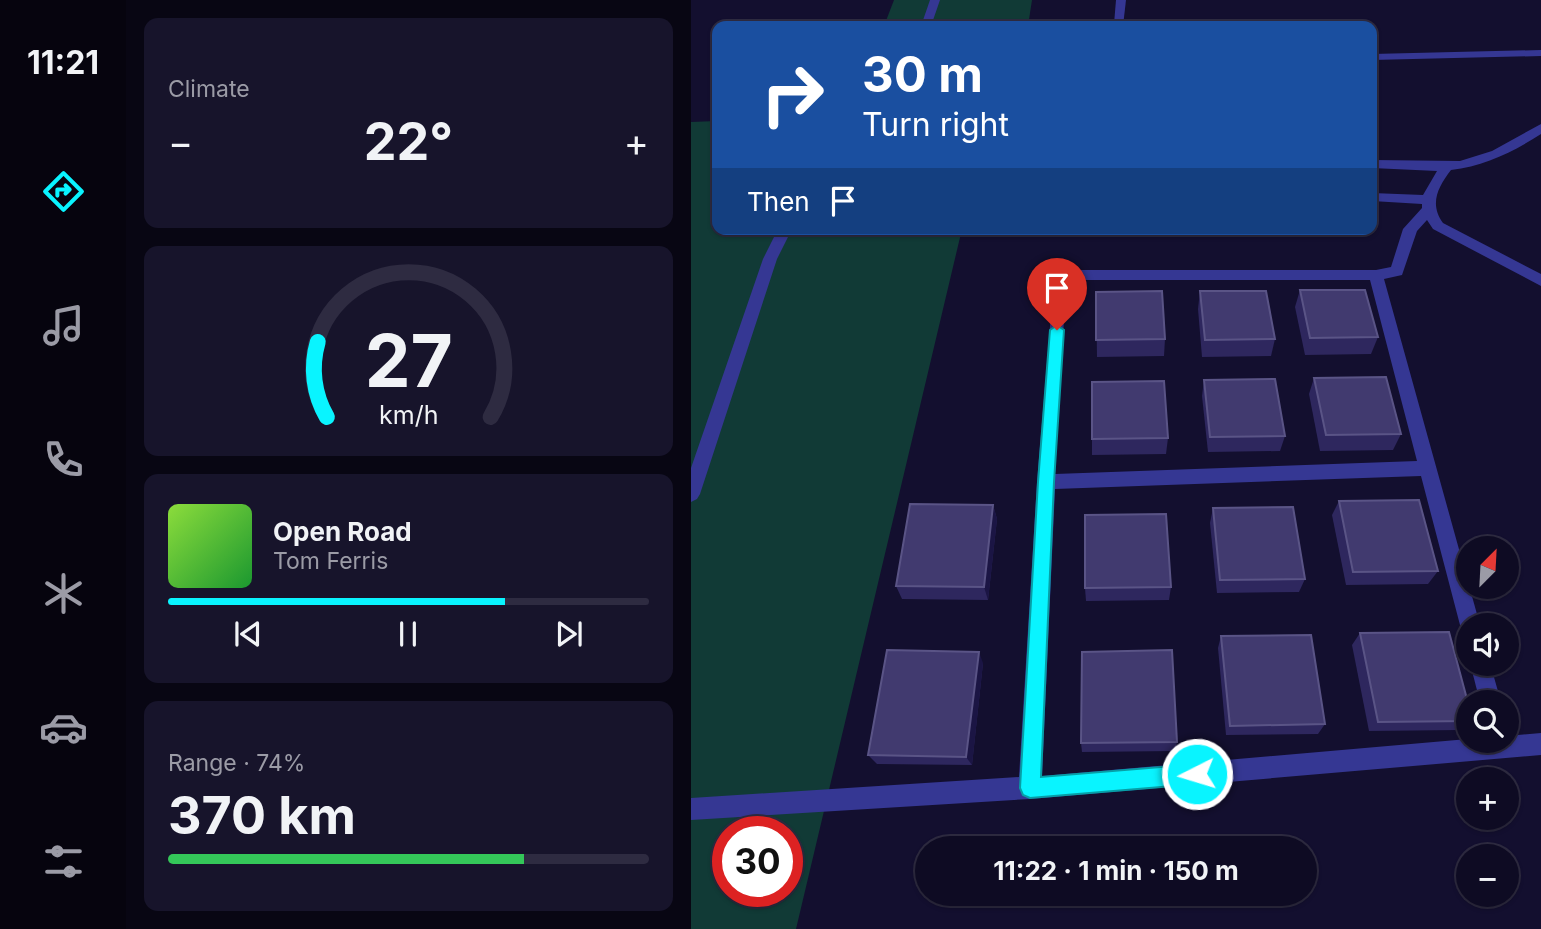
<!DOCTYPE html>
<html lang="en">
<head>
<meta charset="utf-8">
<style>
	body { margin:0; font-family:Inter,sans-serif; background:#17142b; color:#f1f3f6; height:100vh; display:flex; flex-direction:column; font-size:26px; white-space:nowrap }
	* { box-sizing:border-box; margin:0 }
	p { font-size:23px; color:#9b9ba6 }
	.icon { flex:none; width:38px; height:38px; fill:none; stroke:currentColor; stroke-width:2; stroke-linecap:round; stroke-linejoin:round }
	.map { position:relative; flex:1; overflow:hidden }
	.panel { display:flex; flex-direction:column; gap:18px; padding:18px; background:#080613; width:565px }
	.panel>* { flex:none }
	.guide { position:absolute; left:21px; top:21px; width:665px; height:214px; border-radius:14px; box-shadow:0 2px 5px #0004,0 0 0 2px #2e2b41; background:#1a4fa0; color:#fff; overflow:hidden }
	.needle { width:46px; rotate:24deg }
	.controls { position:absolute; left:765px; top:536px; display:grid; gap:14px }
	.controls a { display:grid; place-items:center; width:63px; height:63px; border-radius:50%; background:#0e0b23; box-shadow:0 2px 5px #0004,0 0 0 2px #2e2b41; font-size:35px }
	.speed { position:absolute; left:21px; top:816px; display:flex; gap:14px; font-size:35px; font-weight:700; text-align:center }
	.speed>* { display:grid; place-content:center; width:91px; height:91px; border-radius:50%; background:#0e0b23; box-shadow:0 2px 5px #0004,0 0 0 2px #2e2b41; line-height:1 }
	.speed .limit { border:10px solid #d22; background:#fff; color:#111 }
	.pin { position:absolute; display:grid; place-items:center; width:60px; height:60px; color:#fff; margin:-72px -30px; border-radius:50% 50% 50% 0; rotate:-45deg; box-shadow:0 0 7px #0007 }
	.pin .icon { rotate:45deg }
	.me { position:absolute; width:77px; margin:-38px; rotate:265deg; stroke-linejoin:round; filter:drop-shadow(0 0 5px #0008) }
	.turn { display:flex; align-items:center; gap:24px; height:147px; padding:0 35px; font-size:32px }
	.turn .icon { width:91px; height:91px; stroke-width:2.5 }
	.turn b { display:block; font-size:49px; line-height:60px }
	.then { display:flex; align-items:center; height:66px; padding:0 35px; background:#0003; gap:14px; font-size:26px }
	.big { font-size:52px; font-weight:700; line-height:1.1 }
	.panel .card { flex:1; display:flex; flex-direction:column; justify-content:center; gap:10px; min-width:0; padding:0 24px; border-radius:14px; background:#17142b }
	.panel .dial { align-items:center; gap:0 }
	.dial svg { height:182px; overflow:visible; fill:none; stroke:#2e2b41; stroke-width:7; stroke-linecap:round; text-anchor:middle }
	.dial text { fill:#f1f3f6; stroke:none }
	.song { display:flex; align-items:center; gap:21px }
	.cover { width:84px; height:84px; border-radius:10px; background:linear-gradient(135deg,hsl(90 70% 55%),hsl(130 70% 35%)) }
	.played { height:7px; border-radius:4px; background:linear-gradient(90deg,#09f4ff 70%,#2e2b41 70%) }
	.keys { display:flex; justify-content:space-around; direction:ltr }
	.heat { display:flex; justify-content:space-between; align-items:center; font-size:38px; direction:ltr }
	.charge { height:10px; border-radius:5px; background:linear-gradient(90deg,#34c759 74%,#2e2b41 0) }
	.trip { position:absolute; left:224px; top:836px; width:402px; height:70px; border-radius:35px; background:#0e0b23; box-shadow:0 2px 5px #0004,0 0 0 2px #2e2b41; font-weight:700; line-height:70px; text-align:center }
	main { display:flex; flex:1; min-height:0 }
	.tabs { display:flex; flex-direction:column; width:126px; justify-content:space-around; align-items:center; background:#06040e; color:#9b9ba6 }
	.tabs .icon { width:49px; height:49px }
	.tabs .active { color:#09f4ff }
	.tabs b { font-size:32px; color:#f1f3f6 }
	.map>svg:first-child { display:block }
	.green { fill:#113a36; fill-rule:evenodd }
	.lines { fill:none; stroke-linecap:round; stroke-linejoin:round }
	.minor { fill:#353793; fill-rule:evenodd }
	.wall { fill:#2e275e }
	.shaded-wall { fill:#1b1544 }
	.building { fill:#413a6f; stroke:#5a5486; stroke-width:2 }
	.route { fill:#09f4ff; stroke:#069fa6; stroke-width:2 }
</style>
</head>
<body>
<main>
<nav class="tabs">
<b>11:21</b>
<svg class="icon active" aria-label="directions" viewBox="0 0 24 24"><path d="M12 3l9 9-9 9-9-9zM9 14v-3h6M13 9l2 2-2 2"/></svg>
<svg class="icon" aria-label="music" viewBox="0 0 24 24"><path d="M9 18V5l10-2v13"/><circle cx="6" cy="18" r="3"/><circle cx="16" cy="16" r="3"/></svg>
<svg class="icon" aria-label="phone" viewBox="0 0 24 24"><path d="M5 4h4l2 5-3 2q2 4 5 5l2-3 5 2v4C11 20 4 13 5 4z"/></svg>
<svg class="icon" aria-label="climate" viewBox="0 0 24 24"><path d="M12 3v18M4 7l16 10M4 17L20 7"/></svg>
<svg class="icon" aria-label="car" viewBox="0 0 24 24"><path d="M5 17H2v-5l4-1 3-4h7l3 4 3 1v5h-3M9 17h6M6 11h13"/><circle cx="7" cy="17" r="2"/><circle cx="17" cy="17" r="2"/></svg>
<svg class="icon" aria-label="filters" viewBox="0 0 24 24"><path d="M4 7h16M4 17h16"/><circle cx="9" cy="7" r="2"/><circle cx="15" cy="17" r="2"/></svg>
</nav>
<section class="panel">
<div class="card"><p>Climate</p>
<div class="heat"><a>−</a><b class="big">22°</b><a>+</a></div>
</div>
<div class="card dial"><svg viewBox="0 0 100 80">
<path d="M14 69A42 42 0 1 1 86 69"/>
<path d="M14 69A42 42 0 0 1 10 36" stroke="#09f4ff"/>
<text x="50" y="56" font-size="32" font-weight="700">27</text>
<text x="50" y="72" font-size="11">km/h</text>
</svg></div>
<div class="card">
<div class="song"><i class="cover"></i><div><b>Open Road</b><p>Tom Ferris</p></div></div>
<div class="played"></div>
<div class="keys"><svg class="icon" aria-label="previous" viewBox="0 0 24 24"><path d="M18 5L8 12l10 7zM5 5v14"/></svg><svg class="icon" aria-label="pause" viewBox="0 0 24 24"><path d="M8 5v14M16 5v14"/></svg><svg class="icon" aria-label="next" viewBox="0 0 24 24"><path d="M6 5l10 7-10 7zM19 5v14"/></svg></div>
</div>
<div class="card"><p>Range · 74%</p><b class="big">370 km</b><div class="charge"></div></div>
</section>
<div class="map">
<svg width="850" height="929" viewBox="0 0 850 929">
	<rect width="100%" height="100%" fill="#130f2f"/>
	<!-- green -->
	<g class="green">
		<path d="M203,0h138l-4,26h-144z"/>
		<path d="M26,121v108h245l-166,700h-105v-807zM37,831h59v60h-59z"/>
	</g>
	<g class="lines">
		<!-- minor -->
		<g class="minor">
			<path d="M239,0h10l-9,26h-10z"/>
			<path d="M425,0h10l-3,26 -9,-2z"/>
			<path d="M850,50v6l-169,4v-6z"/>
			<path d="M850,124v10c-28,18 -57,32 -90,36 -13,17 -22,34 -8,53l98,51v12l-108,-57 -6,-9 -10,11 -15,44 -18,4 96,346h-12v9l-5,-2 -3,-7 -39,-149 -366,13 -13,287 426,-37 39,1v-4l34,-3v22l-511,44 -339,21v-22l328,-21 18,-295 17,-204 21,-8h301l15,-3 12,-38 19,-21v-4l-50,-3v-8l51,2 14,-24 -65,-3v-8l88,1 32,-10zM386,280h293l47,181 -362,13 11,-189z"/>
			<path d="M87,229h14l-15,30 -77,235 -3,5 -6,3v-34l72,-209z"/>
			<path d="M779,663h20l11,39h-21z"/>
		</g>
	</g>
	<!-- wall -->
	<g class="wall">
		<path d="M609,290l78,47 -7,17 -66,1 -10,-48z"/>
		<path d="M509,291l75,48 -4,17 -69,1 -4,-48z"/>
		<path d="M405,292l69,47 -1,17 -67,1z"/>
		<path d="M623,378l87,56 -8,16 -73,1 -11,-57z"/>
		<path d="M513,380l81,56 -5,15 -72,1 -6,-56z"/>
		<path d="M477,438l-2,16 -74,1v-16z"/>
		<path d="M648,501l99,70 -10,13 -82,1 -14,-70z"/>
		<path d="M302,505l4,14 -9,81 -86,-1 -6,-13z"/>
		<path d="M522,508l92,71 -6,13 -82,1 -7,-70z"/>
		<path d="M480,587l-2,13 -83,1 -1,-13z"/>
		<path d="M669,633l108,70v21l-8,6 -91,1 -17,-86z"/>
		<path d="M530,636l104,88 -7,10 -92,1 -8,-87z"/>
		<path d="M292,663l-11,102 -95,-1 -9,-9z"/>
		<path d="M486,742l-2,9 -93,1 -1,-9z"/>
	</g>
	<!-- shaded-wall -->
	<g class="shaded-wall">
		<path d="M302,505l4,14 -9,81 -4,-13z"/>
		<path d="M288,652l4,11 -11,102 -6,-8z"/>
	</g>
	<!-- building -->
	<g class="building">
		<path d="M609,290h65l13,47 -68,1z"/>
		<path d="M471,291l3,48 -69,1v-48z"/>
		<path d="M509,291h66l9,48 -70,1z"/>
		<path d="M695,377l15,57 -75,1 -12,-57z"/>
		<path d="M584,379l10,57 -75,1 -6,-57z"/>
		<path d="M473,381l4,57 -76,1v-57z"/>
		<path d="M728,500l19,71 -85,1 -14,-71z"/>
		<path d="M219,504l83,1 -9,82 -88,-1z"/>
		<path d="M602,507l12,72 -85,1 -7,-72z"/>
		<path d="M475,514l5,73 -86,1v-73z"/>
		<path d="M758,632l19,71v18l-90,1 -18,-89z"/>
		<path d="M620,635l14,89 -95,2 -9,-90z"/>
		<path d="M196,650l92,2 -13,105 -98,-2z"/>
		<path d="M481,650l5,92 -96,1 1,-91z"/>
	</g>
	<!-- route -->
	<path class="route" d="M366,325l7,5 -10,152 -13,295 156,-13 7,3 3,7 -3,7 -7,3 -167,14 -7,-3 -3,-7 18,-306 12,-152z"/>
</svg>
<div class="controls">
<a><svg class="needle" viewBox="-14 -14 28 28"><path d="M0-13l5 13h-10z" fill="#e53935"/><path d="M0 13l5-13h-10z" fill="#9b9ba6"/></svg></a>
<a><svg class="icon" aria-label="sound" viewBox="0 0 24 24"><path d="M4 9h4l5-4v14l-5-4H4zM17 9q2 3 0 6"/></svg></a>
<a><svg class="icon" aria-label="search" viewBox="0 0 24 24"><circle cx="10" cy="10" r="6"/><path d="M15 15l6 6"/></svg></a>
<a>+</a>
<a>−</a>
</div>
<div class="speed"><div class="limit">30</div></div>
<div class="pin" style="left:366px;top:330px;background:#d93025"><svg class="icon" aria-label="arrive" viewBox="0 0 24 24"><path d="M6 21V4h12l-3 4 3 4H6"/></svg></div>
<svg class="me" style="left:506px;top:774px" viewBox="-20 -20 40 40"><circle r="17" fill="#09f4ff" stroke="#fff" stroke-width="3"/><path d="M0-11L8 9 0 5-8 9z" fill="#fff"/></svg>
<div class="trip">11:22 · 1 min · 150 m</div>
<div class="guide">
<div class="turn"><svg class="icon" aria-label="right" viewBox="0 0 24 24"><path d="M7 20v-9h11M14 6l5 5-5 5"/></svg><div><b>30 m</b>Turn right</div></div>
<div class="then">Then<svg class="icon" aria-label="arrive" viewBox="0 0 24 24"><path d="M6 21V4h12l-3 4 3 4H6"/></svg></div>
</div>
</div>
</main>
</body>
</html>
